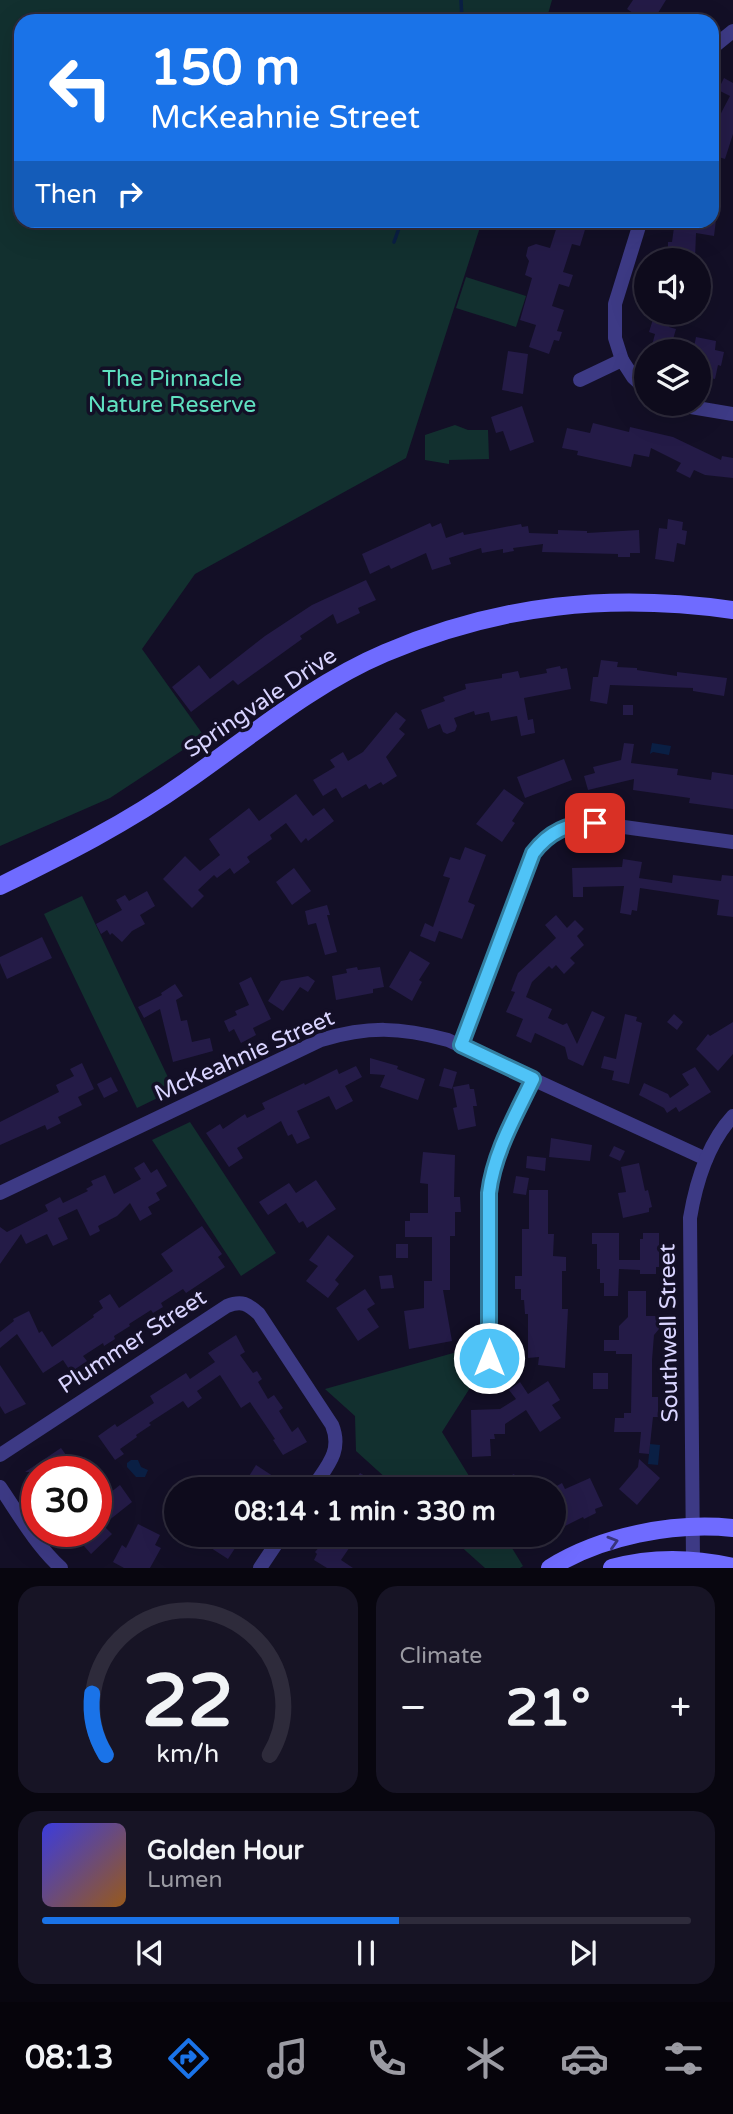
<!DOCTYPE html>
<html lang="en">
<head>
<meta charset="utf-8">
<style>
	body { margin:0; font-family:"Varela Round",sans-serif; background:#171425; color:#f1f3f6; height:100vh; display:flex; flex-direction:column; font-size:26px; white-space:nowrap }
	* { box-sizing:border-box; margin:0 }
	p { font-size:23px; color:#9b9ba3 }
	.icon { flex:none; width:38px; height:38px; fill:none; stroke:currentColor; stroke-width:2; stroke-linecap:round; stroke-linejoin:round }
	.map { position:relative; height:1568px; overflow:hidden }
	.sheet { display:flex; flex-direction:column; gap:18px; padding:18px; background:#08060f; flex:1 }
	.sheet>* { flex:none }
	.hud { position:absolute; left:14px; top:14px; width:705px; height:214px; border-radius:21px; box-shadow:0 7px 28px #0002,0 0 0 2px #2e2b3b; background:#1a73e8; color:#fff; overflow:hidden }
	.fabs { position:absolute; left:634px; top:248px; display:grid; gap:14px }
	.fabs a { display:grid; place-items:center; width:77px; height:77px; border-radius:50%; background:#0e0b1c; box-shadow:0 7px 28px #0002,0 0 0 2px #2e2b3b; font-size:35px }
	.speed { position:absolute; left:21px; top:1456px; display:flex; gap:14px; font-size:35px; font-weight:700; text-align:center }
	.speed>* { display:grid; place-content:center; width:91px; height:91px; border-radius:50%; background:#0e0b1c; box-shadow:0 7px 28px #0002,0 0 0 2px #2e2b3b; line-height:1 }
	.speed .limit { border:10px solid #d22; background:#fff; color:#111 }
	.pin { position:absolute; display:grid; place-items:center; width:60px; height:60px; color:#fff; margin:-30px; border-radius:14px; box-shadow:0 4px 10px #0006 }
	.me { position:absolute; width:77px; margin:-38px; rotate:0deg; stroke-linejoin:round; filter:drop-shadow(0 0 5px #0008) }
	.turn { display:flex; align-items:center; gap:24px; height:147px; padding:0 21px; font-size:32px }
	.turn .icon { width:91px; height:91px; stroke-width:2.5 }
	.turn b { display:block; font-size:49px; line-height:60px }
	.then { display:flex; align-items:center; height:66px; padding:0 21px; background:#0003; gap:14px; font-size:26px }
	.big { font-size:52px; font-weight:800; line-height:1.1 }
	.sheet .widget { flex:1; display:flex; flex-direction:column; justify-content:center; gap:10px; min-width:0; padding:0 24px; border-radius:21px; background:#171425 }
	.sheet .dial { align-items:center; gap:0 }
	.dial svg { height:182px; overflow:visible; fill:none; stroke:#2e2b3b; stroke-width:7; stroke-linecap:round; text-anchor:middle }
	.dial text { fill:#f1f3f6; stroke:none }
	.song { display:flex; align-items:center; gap:21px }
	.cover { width:84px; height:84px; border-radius:10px; background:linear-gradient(135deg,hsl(240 70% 55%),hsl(30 70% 35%)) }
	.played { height:7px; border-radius:4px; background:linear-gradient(90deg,#1a73e8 55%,#2e2b3b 55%) }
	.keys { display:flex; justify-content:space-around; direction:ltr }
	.heat { display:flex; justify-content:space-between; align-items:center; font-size:38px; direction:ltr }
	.sheet .tiles { flex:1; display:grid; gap:18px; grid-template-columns:1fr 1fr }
	.widget:last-child { grid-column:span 2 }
	.trip { position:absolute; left:164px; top:1477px; width:402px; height:70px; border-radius:35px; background:#0e0b1c; box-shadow:0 7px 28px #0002,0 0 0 2px #2e2b3b; font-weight:800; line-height:70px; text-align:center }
	.menu { display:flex; height:112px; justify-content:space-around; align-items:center; background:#06040b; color:#9b9ba3 }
	.menu .icon { width:49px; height:49px }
	.menu .current { color:#1a73e8 }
	.menu b { font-size:32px; color:#f1f3f6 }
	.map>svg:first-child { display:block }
	.green { fill:#12302f }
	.water { fill:#0a1f44 }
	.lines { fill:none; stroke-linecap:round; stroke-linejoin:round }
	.stream { stroke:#0a1f44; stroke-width:3.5 }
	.building { fill:#241b47 }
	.street { stroke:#3d3a85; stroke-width:14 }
	.secondary { stroke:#6f6bff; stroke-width:18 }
	.oneway { stroke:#38347d }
	.route-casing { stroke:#337fa1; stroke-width:18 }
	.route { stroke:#4fc3f7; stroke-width:12 }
	.labels { text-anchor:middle; stroke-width:7; stroke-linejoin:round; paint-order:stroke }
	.park-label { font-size:23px; fill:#5fe0c0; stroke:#130f26 }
	.street-label { font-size:23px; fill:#d9d4ff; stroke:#130f26 }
</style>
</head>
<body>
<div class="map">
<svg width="733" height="1568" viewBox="0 0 733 1568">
	<rect width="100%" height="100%" fill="#130f26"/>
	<!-- green -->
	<g class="green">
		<path d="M0,0h552l-6,21h-525v199l461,1 -76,237 -211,116 -53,75 62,87 -94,62 -110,48z"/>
		<path d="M466,277l60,19 -10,31 -60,-19z"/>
		<path d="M455,425l13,5h20l1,29 -40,1v4l-24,-4v-25z"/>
		<path d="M82,896l92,194 -37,18 -93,-194z"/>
		<path d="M190,1122l86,131 -35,23 -89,-136z"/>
		<path d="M464,1350l1,18 10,12 -33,52 35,57h-79l-42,-38 -1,-35 -30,-27z"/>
		<path d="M448,1535h56l19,31 -3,2h-35z"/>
	</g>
	<!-- water -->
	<g class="water">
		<path d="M652,743l19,3 -2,9 -16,-3 -3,2z"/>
		<path d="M650,1444l10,1 -2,20 -10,-1z"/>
		<path d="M131,1460h7l3,7 7,3 -3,7h-9l-9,-10v-4z"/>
	</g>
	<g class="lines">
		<!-- stream -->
		<g class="stream">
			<path d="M461,0l1,21"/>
			<path d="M394,242l8,-22"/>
		</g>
	</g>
	<!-- building -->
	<g class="building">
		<path d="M633,0h33l-13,21h-8l-18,-12z"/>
		<path d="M724,78l9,5v51l-8,25 -13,-4v-31l5,-8 2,1 11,-21 -12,-6z"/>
		<path d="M559,220h29l-8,26 -8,-2 -9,28 10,3 -4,12 -10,-3 -7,22 12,4 -7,21 5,1 -3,9 -5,-1 -5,14 -20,-7 7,-22 -16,-5 12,-42 -7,-3 4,-14 -3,-5 2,-9 8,-3 14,4z"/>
		<path d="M675,220h41l-2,16 -18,-3 -1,26 -4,-1v3h-23v-19h4z"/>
		<path d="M655,313h18l-4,14 7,2 -6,21 -18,-5 3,-11 -6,-2z"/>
		<path d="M696,337l20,4 -1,9 9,2 -3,14 -3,-1 -3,14 -17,-4v-23h-5z"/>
		<path d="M508,351l20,3 -5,40 -21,-4z"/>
		<path d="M522,406l12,36 -24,9 -7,-20 -7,2 -5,-16z"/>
		<path d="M593,423l36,9 1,-5 43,10 48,23 1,-4 11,2v20l-28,-3 -11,-5 -4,8 -14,-7 5,-8 -30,-15 -2,9 -15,-3 -3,13 -54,-12 1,-4 -16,-3 5,-20 23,5z"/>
		<path d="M668,519l15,3 -1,8 5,1 -2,14 -8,-2 -3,19 -19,-3 4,-31 8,1z"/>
		<path d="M430,523l2,4 9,-4 5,15 17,-6 1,3 57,-11 1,3 6,-1 1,7 29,1v-4l29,1v2l52,-3 1,23h-10v4h-12v-3l-76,-2 1,-8 -30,4 1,3 -11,2v-4l-21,4 -1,-5 -32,10 2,6 -19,6 -6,-17 -35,16 -2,-4 -19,9 -8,-20z"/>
		<path d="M366,580l10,20 -18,8 2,5 -23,11 -4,-10 -33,22 2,3 -64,46 -5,-5 -42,32 -19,-25 27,-22 11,14 55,-43 47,-31z"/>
		<path d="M601,660l17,2 -1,5 20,1v2l40,6v-4l50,6 -3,18 -31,-5v-3l-83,-3 -3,19 -17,-3 3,-24h5z"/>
		<path d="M560,666l1,3 6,-1 4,21 -47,9 4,22 5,-1 2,14 -14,3 -4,-20 -26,5 -2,-9 -14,3 -1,-4 -20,7 3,8 -2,5 -8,3 -4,-2 -3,-8 -12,5 -7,-19 24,-9 -2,-4 23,-8 -1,-5 37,-6v-4l16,-3 2,7 27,-5 -1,-4z"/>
		<rect x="623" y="705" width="10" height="10"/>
		<path d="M396,712l10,8 -7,9 6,5 -19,23 11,19 -14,9 -2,-3 -12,7 -3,-5 -24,14 -6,-10 -13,8 -10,-16 22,-13 -5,-7 13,-8 5,9 15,-9z"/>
		<path d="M624,743l10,1 -3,19 47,6 -1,6 34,5 1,-8 21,3v34l-44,-6 1,-5 -57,-8 1,-11 -46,11 -4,-14 11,-3 -2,-6 28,-7z"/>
		<path d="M564,759l8,21 -47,18 -8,-21z"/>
		<path d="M504,789l20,14 -12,18 3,2 -13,19 -26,-18z"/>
		<path d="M296,794l17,22 11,-8 10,13 -26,20 -2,-3 -5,5 -15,-20 -16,12 2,4 -25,18 3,5 -16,12 -4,-6 -13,10 -3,-3 -16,15 6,6 -12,12 -29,-29 22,-23 15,15 20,-16 -11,-16 40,-31 10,13z"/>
		<path d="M465,847l21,8 -18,47 7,3 -13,34 -23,-8 -4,11 -15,-6 5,-13 8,4 17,-49 -7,-2 7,-19 10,3z"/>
		<path d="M623,859l19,3 -3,16 33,5 1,-8 48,6 1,-6 11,1v41l-16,-2 2,-15 -79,-12 -3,23 -5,-1 -1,5 -11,-2 4,-27 -41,1v10h-10l-1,-29 50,-1z"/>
		<path d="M294,868l17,23 -19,14 -16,-23z"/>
		<path d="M147,891l8,15 -15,9 5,9 -13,7 -10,11 -10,-9 -2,2 -3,-5 -6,4 -5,-10 26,-14 -6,-10 9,-5 4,6z"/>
		<path d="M327,905l3,10h-3l10,37 -12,3 -9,-32 -8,2 -3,-14z"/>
		<path d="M556,915l11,13 8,-8 9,9 -7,7 7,9 -14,13 5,5 -11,11 -8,-9 -4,4 -3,-3 -17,16 -6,15 26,12 -4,9 15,7 4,-2 10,21 15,-33 13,6 -22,49 -15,-7 -3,-12 -30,-14 -4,10 -15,-7 7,-17 -17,-7 9,-20 -4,-1 7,-18 38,-35 -11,-13z"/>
		<path d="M42,937l10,21 -45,21 -7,-16v-6z"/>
		<path d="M410,951l20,12 -11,17 3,2 -10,19 -23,-14z"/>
		<path d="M357,967l1,3 22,-3 4,20 -11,2v4l-37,7 -4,-24 15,-3 -1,-4z"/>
		<path d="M308,976l7,5 -7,11 -8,-5 -17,24 -15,-10 13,-20z"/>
		<path d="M251,977l20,42 -18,9 3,7 -15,8 -7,-14 -5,3 -5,-11 13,-6 -2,-4 14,-6 -10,-22z"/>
		<path d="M175,984l8,12 -7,4 5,21 6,-1 5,22 18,-4 3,13 -40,11 -13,-53 -16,9 -6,-11 24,-12 -1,-2z"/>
		<path d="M625,1014l12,3 -1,4 6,2 -13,61 -17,-4 2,-9 -13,-3 3,-12 12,3z"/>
		<path d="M674,1014l9,8 -6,8 -10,-8z"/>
		<path d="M733,1022v32l-15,17 -22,-22 12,-15 2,2z"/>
		<path d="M370,1058l28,8 -1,3 28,10 -7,21 -38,-13 5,-12 -15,-1z"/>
		<path d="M82,1063l12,26 -16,8 4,8 -24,12 3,6 -14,7 -2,-5 -45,20v-23l59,-30 -3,-7 18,-9 -4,-7z"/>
		<path d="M356,1066l6,11 -17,9 8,15 -17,9 -7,-14 -32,15 13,27 -13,6 -5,-10 -4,2 -7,-15 -44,27 6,10 -14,9 -23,-34 14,-9 3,5 22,-15 2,4 18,-9 -3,-6 42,-20 1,2 32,-16 2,5z"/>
		<path d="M695,1067l16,25 -32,20 -3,-5 -9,6 -3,-5 -25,-13 5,-12 24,11 2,4 19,-13 -7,-11z"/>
		<path d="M444,1068l13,4 -5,17 -13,-3z"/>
		<path d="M111,1077l7,14 -14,7 -7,-14z"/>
		<path d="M469,1084l1,5h4l3,17h-4l3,20 -18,4 -5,-22 4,-1 -4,-20z"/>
		<path d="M551,1138l41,7 -2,16 -41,-4z"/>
		<path d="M614,1146l11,5 -5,10 -11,-5z"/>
		<path d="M423,1152l32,3 -1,42h6l1,15h-6v24h-5v54h-7l9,51 -43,8 -5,-38 20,-3v-27h8v-44h-27v-16h5v-8h18v-29l-8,-1z"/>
		<path d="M527,1156l19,2 -1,13 -19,-3z"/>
		<path d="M144,1162l7,11 6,-4 10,17 -11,7 4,7 -12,7 4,7 -12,7 -10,-18 -13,13 -19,10 2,5 -10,5 -13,-27 -19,9 10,21 -15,7 -6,-12 -21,10 -5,-10 -21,30v-37l7,5 41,-21 -3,-6 15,-8 3,6 25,-12 -2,-2 7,-4 -2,-4 14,-6 9,19 27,-15 -7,-11z"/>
		<path d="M639,1163l6,28 3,-1 4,17 -3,1v4l-26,6 -5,-25 8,-1 -5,-25z"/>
		<path d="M516,1176l13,2 -3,17 -13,-2z"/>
		<path d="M316,1180l20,29 -29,19 -4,-7 -4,2 -13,-20 -18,12 -9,-13 30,-19 7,10z"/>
		<path d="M529,1190h19v44h6l-1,22 13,1v14h-4v38h6l-3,59 -27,-3 1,-8 -11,1v-44h-3l-1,-14h-3v-11h-6v-13h7v-47h7z"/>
		<path d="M202,1226l20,28 -4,3 7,10 -39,26 -3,-4 -22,14 2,4 -10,6 -2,-3 -22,14 1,2 -16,10 1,3 -11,7 -1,-3 -20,13 4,5 -16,11 -8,-12 -20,13 -26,-39 -17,14v-16l14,-11 -1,-2 16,-8 10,22 3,-2 10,16 42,-30 -1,-2 10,-7 -4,-7 11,-7 9,14 54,-37 -12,-17z"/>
		<path d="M592,1233h27v27h21v-21h3v-6h16v34h-3v7h-16v-4l-21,-1 -1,27h-14v-13h-4v-14h-3v-25h-5z"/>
		<path d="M328,1235l26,21 -19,24 4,4 -11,14 -22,-17 12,-15 -9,-6z"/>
		<rect x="396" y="1244" width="12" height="14"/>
		<path d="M392,1275l2,13 -13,1 -2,-13z"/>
		<path d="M365,1289l10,15 -8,5 12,18 -21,14 -22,-33z"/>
		<path d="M628,1291h18v25h9l4,5v8l-5,6 -2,25v37h6v20h-5l-4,37 -10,-1 2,-21h-27l1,-14h9v-5h7l1,-59h-16v-3h-12v-11h15v-14l9,-9z"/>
		<path d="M236,1335l9,17 -5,3 13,18 4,-2 5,8 -4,3 10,17 6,-4 9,13 -4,3 13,21 6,-5 9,15 -24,13 -10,-15 2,-1 -25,-37 -9,6 -21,-33 -23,16 5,7 -14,10 -5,-7 -34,22 2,2 -15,10 1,2 -17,12 4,5 -9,6 -17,-24 17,-12 2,3 37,-24 -4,-7 36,-23 4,6 25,-17 -7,-9z"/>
		<path d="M0,1365l26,39 -21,10 -5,-8z"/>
		<rect x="593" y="1373" width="15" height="16"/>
		<path d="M548,1381l12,19 -8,5 9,13 -21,14 -14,-22 -21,14v10h-11l1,5h-5l1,17 -19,1 -1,-47 29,-1 16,-10 -7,-9 11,-8 8,12z"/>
		<path d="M61,1448l8,11 -13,9 2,4h-33z"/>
		<path d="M639,1459l21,19 -23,27 -18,-16 19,-22z"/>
		<path d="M256,1465l23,15 -6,9h-32z"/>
		<path d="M360,1473l26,16h-37z"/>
		<path d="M514,1474l8,15h-37z"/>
		<path d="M590,1478l13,28 -8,3 1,4 -12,6 -1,-2 -28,14v-44l7,-4 3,6z"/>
		<path d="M120,1485l12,17 -29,23 9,9 -21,20 -7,-8 6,-7 -7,-8h13v-27z"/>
		<path d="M138,1524l22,11 -5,10 6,3 -11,20h-26l-11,-6 9,-17 4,3z"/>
		<path d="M219,1535h19l-3,4 4,3 -11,17 -17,-11z"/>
		<path d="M330,1535h28l-17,25 12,8h-26l-13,-8 3,-6 -2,-2z"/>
		<path d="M514,1535h33l-26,13z"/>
	</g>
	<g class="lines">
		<!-- street -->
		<g class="street">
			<path d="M712,48l21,-17"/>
			<path d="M622,360l-7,-22v-34l26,-84"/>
			<path d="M580,380l42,-20 11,17 13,12"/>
			<path d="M673,404l60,10"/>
			<path d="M461,1045l72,-192c16,-21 35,-31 62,-30l138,19"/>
			<path d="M0,1193l321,-153c47,-14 79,-13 127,0l258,119"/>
			<path d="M489,1358v-165c5,-41 27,-78 44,-114"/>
			<path d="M0,1455l227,-149c15,-6 21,-2 32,8l73,111c11,27 -6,42 -20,64"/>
			<path d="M0,1487c19,28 36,58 61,81"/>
			<path d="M693,1561l-3,-343c6,-36 18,-75 43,-102"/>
			<path d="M260,1568l22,-33"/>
		</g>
		<!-- secondary -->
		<g class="secondary">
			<path d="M0,886c63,-31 127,-63 185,-104 65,-45 127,-98 200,-129 115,-49 225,-60 348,-43"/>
			<path d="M550,1568c51,-32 123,-46 183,-40"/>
			<path d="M612,1568c40,-11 81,-10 121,-1"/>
		</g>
	</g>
	<!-- one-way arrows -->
	<defs><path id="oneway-chevron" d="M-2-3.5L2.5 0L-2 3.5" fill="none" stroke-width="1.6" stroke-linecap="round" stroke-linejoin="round" transform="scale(1.75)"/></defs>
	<use class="oneway" href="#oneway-chevron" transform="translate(613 1542) rotate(-17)"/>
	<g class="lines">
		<defs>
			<path id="route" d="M489,1358v-165c5,-41 27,-78 44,-114l-72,-34 72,-192c16,-21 35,-30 62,-30"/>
		</defs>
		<!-- route casing -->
		<use href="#route" class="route-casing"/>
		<!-- route -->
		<use href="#route" class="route"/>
	</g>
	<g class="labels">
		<!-- park labels -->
		<g class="park-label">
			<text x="172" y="386">The Pinnacle<tspan x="172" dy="26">Nature Reserve</tspan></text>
		</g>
		<!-- street labels -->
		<g class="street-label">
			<text transform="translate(260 702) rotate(-34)" y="8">Springvale Drive</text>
			<text transform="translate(244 1055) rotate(-24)" y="8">McKeahnie Street</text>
			<text transform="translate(668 1333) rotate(-91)" y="8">Southwell Street</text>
			<text transform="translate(132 1341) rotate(-33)" y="8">Plummer Street</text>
		</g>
	</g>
</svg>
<div class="fabs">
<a><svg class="icon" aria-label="sound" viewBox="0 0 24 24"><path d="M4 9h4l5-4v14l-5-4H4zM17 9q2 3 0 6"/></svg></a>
<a><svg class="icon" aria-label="layers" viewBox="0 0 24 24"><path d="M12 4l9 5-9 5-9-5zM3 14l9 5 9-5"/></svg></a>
</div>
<div class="speed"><div class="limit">30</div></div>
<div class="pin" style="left:595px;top:823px;background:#d93025"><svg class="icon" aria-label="arrive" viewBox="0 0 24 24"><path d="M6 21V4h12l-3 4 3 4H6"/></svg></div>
<svg class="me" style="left:489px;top:1358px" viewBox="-20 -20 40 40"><circle r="17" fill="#4fc3f7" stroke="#fff" stroke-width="3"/><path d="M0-11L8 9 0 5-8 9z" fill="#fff"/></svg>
<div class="trip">08:14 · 1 min · 330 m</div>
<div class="hud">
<div class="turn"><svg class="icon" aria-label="left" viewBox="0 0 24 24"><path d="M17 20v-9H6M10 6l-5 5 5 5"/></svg><div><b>150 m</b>McKeahnie Street</div></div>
<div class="then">Then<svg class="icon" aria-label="right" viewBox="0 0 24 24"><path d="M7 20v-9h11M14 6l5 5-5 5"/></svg></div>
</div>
</div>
<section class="sheet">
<div class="tiles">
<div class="widget dial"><svg viewBox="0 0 100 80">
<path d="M14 69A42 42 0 1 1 86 69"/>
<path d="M14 69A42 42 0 0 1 8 42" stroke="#1a73e8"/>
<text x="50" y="56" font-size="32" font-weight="700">22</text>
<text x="50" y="72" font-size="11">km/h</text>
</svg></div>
<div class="widget"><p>Climate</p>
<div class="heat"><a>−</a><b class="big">21°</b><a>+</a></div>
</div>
<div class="widget">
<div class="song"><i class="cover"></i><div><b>Golden Hour</b><p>Lumen</p></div></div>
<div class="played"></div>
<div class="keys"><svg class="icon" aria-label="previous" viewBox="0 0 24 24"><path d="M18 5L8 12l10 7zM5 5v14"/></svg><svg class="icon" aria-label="pause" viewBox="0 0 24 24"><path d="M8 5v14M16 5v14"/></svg><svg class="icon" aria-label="next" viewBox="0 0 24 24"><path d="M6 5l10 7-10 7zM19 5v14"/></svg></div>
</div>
</div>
</section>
<nav class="menu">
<b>08:13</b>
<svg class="icon current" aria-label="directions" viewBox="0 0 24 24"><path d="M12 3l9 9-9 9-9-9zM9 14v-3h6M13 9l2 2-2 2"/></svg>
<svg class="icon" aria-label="music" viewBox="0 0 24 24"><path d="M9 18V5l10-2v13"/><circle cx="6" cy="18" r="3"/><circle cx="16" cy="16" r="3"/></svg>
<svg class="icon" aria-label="phone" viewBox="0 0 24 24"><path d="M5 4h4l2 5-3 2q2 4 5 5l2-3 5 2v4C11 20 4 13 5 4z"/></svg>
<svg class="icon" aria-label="climate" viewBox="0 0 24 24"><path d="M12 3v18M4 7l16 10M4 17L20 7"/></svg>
<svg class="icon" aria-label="car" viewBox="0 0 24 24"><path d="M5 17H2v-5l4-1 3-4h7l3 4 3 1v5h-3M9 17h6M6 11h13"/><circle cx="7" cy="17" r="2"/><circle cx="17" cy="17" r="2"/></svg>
<svg class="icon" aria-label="filters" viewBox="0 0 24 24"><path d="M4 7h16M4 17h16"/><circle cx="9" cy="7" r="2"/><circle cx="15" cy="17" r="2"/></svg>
</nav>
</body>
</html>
